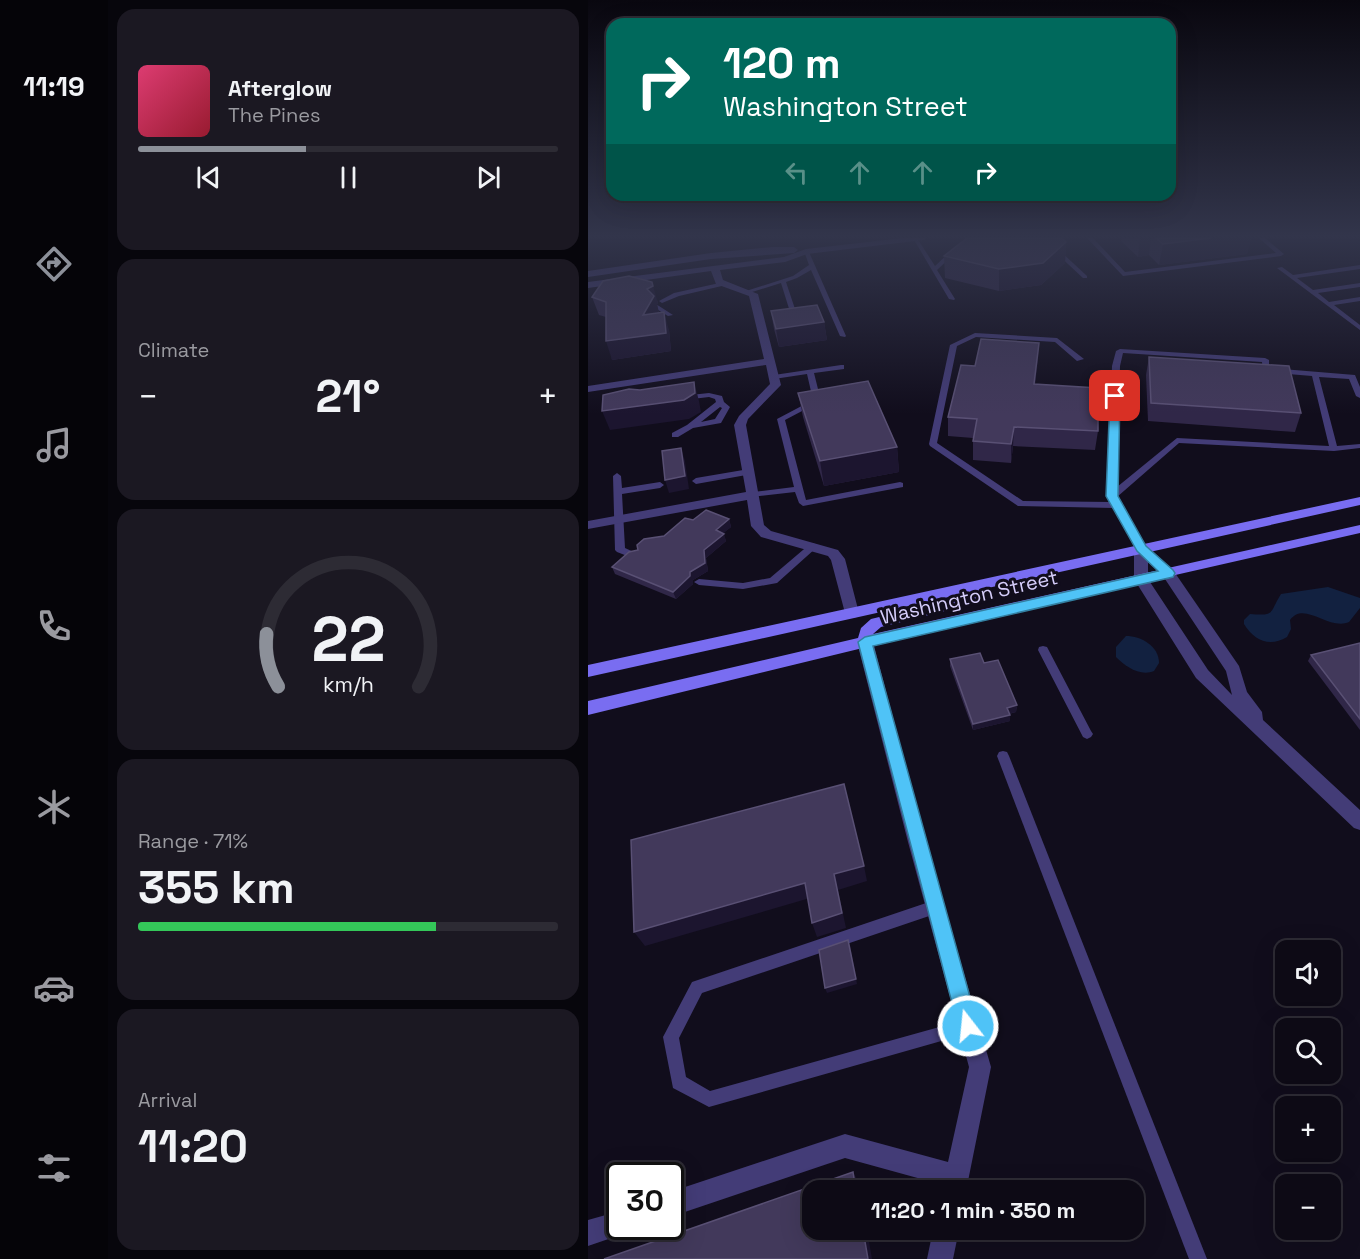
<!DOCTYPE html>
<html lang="en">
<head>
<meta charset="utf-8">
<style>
	body { margin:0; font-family:"Space Grotesk",sans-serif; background:#1b1822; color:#f1f3f6; height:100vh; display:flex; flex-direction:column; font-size:22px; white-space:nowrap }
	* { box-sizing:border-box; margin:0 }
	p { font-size:20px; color:#9a9aa0 }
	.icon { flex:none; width:33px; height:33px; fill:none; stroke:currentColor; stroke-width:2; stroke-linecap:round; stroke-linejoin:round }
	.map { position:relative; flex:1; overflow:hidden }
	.side { display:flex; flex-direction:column; gap:9px; padding:9px; background:#07060c; width:480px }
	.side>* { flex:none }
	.top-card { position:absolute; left:18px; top:18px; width:570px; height:183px; border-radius:18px; box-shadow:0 6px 24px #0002,0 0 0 2px #2d2b34; background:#00695c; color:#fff; overflow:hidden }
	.controls { position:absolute; left:687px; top:940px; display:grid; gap:12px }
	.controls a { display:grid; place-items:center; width:66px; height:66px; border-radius:12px; background:#0d0a15; box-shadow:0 6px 24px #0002,0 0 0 2px #2d2b34; font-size:30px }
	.speed { position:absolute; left:18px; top:1162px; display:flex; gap:12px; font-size:30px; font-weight:700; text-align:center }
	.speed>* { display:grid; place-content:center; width:78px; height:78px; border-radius:50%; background:#0d0a15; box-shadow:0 6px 24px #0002,0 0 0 2px #2d2b34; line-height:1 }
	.speed .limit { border:3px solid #111; border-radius:9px; background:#fff; color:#111 }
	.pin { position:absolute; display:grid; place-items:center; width:51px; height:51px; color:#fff; margin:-26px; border-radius:12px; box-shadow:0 3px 9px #0006 }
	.me { position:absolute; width:66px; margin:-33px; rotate:344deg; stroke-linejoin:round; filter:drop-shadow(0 0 4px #0008) }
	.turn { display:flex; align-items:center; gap:21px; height:126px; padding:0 18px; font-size:27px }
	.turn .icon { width:78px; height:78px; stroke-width:2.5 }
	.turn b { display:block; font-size:42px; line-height:51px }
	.lanes { display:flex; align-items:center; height:57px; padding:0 18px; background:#0003; justify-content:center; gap:30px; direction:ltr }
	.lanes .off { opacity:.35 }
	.big { font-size:45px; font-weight:800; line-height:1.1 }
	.side .widget { flex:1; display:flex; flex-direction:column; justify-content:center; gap:9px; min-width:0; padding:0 21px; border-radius:18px; background:#1b1822 }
	.side .dial { align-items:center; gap:0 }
	.dial svg { height:156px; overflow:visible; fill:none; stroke:#2d2b34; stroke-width:7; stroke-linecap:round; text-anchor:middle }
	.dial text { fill:#f1f3f6; stroke:none }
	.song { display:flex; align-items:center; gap:18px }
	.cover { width:72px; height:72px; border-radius:9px; background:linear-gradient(135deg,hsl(340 70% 55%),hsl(350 70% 35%)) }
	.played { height:6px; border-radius:3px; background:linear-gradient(90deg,#8c9099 40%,#2d2b34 40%) }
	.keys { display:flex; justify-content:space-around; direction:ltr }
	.heat { display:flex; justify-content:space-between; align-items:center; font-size:33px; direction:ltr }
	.charge { height:9px; border-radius:4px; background:linear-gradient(90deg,#34c759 71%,#2d2b34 0) }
	.trip { position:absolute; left:214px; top:1180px; width:342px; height:60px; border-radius:18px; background:#0d0a15; box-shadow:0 6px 24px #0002,0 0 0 2px #2d2b34; font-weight:800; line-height:60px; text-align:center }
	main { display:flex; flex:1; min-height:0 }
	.tabs { display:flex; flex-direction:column; width:108px; justify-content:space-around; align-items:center; background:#050408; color:#9a9aa0 }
	.tabs .icon { width:42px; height:42px }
	.tabs .selected { color:#8c9099 }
	.tabs b { font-size:27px; color:#f1f3f6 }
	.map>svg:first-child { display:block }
	.water { fill:#122140 }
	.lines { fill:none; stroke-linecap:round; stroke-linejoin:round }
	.lane { fill:#433c77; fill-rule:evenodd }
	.street { fill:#433c77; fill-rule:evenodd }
	.secondary { fill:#796df1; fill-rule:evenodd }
	.wall { fill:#302748 }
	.shaded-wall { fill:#1c152f }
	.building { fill:#42395b; stroke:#595074; stroke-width:1.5 }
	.route { fill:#4fc3f7; stroke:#337fa1; stroke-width:1.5 }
	.labels { text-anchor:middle; stroke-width:6; stroke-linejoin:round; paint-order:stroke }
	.street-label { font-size:20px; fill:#d5cdfa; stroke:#110d1c }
</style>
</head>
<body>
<main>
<nav class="tabs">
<b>11:19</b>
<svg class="icon selected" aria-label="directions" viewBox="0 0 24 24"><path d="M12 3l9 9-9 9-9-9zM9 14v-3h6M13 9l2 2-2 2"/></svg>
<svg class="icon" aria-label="music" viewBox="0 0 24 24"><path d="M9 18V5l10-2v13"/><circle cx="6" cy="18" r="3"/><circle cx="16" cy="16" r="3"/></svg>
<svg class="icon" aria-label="phone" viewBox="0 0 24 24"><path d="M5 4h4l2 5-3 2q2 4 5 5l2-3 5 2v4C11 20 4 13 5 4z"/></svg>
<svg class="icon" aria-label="climate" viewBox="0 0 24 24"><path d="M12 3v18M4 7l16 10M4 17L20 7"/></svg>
<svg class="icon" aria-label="car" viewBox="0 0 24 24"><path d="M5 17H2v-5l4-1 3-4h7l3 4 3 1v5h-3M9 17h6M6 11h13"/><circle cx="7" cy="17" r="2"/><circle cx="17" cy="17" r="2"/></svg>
<svg class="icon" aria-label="filters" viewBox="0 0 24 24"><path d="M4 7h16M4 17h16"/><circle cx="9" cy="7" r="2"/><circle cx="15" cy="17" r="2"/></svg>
</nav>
<section class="side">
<div class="widget">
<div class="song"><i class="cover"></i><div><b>Afterglow</b><p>The Pines</p></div></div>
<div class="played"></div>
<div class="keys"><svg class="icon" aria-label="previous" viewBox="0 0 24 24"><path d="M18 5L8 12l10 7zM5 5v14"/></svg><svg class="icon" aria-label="pause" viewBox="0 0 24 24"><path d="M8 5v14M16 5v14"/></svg><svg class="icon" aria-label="next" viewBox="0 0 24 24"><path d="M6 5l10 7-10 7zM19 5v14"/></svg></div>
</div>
<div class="widget"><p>Climate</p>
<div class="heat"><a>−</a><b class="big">21°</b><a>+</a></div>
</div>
<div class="widget dial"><svg viewBox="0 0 100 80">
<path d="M14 69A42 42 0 1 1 86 69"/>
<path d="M14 69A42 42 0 0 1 8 42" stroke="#8c9099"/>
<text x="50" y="56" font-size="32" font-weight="700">22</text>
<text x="50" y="72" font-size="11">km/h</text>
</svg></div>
<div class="widget"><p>Range · 71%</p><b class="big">355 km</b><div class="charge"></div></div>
<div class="widget"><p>Arrival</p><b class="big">11:20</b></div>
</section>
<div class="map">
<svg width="772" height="1259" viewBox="0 0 772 1259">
	<rect width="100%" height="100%" fill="#110d1c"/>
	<!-- water -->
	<g class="water">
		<path d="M740,587l32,11v10l-11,14c-20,9 -45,-22 -59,-2l1,9 -4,8c-18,11 -33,3 -43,-13v-4l6,-6c26,2 19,-1 31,-20z"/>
		<path d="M538,636c15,0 33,10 33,27l-5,8c-14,6 -29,-5 -38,-14v-10z"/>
	</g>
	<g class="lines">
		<!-- lane -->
		<g class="lane">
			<path d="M325,238h4l18,28 16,-15 5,1 -19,18 18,29 -1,1 -5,-1z"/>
			<path d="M499,238h6l32,34 151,-19 -17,-15h6l19,16 -3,2 -158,20z"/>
			<path d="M466,249h4l29,27v2h-4l-29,-27z"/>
			<path d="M216,251l5,1 37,84 -1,1 -5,-1 -29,-66 -14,8 -11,4 11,33 -1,1 -5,-1 -10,-32 -32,10 -3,-2 47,-15 16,-11z"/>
			<path d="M772,265v4l-63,9 16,12 47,-7v4l-42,6 11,9 31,-5v4l-26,4 26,20v5l-83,-62 5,-1 11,8z"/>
			<path d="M136,282l2,1v2l-47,11 -17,7 -3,-2 15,-8z"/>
			<path d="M69,305l2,1 14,9 -5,1 -13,-8 -1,-1z"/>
			<path d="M387,333l82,5 27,21 -7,2 -22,-19 -79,-5 -19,9 -20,97 86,58 88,1 -3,-6 4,-130 4,-15 4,-2 145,9 4,2v8l86,7 5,12v11l-4,-2 -7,-17 -30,-2 18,69 23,-2v4l-26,3 -155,-8 -62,54 29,51 -5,3 -3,-1 -24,-42 -96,-2 -88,-60 -1,-2 21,-99zM535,353l139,9 1,10 49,4 17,70 -152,-8 -60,49 3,-121z"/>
			<path d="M253,365h3v4l-30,4 7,28 -36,19 21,80 94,-18 3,1v4l-100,19 -4,-3 -4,-11 -45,5v-4l3,-1 41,-5 -17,-68 36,-19 -6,-26 -33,5 -4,-2 4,-2z"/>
			<path d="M121,393l13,3 2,6 6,5 -9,16 -28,5 -15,9h-6v-4l15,-8 29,-23 -1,-3 -6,-2 -25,3h-3v-4zM132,407l2,1 -7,11 -14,3z"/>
			<path d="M161,469l4,3 -1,2 -56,10 -4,-3 4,-3z"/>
			<path d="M29,473l4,3 1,12 38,-6 4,3 -4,3 -38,6 3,54 13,6 2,2 -5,3 -18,-7 -2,-2 -2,-74z"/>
			<path d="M225,543l5,3 -2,2 -39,35 -34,6 -44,-4 -5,-3 5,-3 44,4 27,-5 40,-34z"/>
			<path d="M455,646l4,1 44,84 2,3 -2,3 -4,2 -4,-2 -45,-87 1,-3z"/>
			<path d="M415,751l4,1 2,4 198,503h-18l-192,-503 2,-4z"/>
			<path d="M347,900l5,2 2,5 -2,5 -5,2 -233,79 -23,45 7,39 24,14 258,-72 5,3 3,5 -3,5 -264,75 -36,-19 -10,-51 29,-55z"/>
		</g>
		<!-- street -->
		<g class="street">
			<path d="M315,238h24l-4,2 -116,14 -22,8 -65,8 3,10 35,14 23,91 -33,34 -2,6 18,100 7,6 67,19 7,9 14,54 -2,4 -5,1 -7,-5 -14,-53 -3,-4 -67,-19 -10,-11 -4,-26 -159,29v-8l158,-29 -12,-67 5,-9 31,-32 -4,-19 -178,27v-6l176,-27 -15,-63 -33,-12 -5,-13 -123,17v-6l196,-25 22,-8z"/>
			<path d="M185,247h21l4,3 -4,3 -83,6 -123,18v-6l123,-18z"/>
			<path d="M553,543l5,2 27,25 66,96 8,26 15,20 1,8 97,90v20l-6,-2 -158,-150 -62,-99v-31zM560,562l15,14 63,95 6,24 -24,-25 -60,-91z"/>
			<path d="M277,636l5,2 3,4 53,200 65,225 -25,124h-24l1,-6 -98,-27 -175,59v-25l175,-58 103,28 21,-95 -61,-225 -51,-200 3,-4z"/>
			<path d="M32,1211v16h11l-2,5 -41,14v-26z"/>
			<path d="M345,1230h26l-6,29h-26z"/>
		</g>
		<!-- secondary -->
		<path class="secondary" d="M772,497v8l-381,85 4,4 -2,4 -32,12 -68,17 -8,7 487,-109v8l-378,86 -394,96v-14l270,-63 3,-10 10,-9 70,-17 21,-8 -374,83v-12z"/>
	</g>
	<!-- wall -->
	<g class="wall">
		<path d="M534,238h129l-4,16 -88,11 -10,-10 -11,2 -17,-16z"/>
		<path d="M478,242l-1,21 -24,22 -42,6 -54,-13 -1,-22z"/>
		<path d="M4,297l65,3 1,3 -1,1 2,9 10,17 2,21 -59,9 -6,-43 -7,-2z"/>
		<path d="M183,311l53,11 3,18 -48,7 -5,-18z"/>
		<path d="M451,343l-4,41 63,47 -3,19 -82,-4 -2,17 -38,-3v-22l-25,-2v-19l27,-51z"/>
		<path d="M561,357l152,56 -6,19 -147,-11 -2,-46z"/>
		<path d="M210,393l99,54 2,25 -75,14 -21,-69z"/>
		<path d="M141,519l2,8 -8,6 3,8 -20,17 2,13 -15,9v4l-17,15 -61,-25 -3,-7 26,-17 26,-14z"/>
		<path d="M772,643v87l-52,-69 3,-6z"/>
		<path d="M362,659l34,4 33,42 -1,7 -7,2 1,7 -37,9 -23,-64z"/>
	</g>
	<!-- shaded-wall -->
	<g class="shaded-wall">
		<path d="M552,238h11l-2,17 -11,2z"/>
		<path d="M623,238h40l-4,16 -88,11 4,-21z"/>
		<path d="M478,242l-1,21 -24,22 -42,6v-22z"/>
		<path d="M64,282l5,18 1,3 -1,1 2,9 -16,2 4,-26z"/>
		<path d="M76,312l5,18 2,21 -59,9 -6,-19z"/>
		<path d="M236,322l3,18 -48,7 -3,-18z"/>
		<path d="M451,343l-1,18 -5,42 1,-19z"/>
		<path d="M106,382l5,19 2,11 -12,7 -79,11 -8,-19z"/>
		<path d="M426,427l-1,19 -2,17v-19z"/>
		<path d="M309,447l2,25 -75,14 -4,-25z"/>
		<path d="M93,448l4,13 4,28 -20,4 -4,-13z"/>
		<path d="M141,519l2,8 -13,11 -2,-8z"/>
		<path d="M136,534l2,7 -20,17 2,13 -15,9v4l-17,15 -3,-7 17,-20 14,-22z"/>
		<path d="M429,705l-1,7 -9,2v-6z"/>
		<path d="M422,715v6l-37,9v-6z"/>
		<path d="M276,866l3,15 -29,9 8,38 -29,9 -5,-14 22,-49z"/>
		<path d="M217,883l5,15 -165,48 -11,-14z"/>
		<path d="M262,945l7,39 -30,9 -2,-5z"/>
		<path d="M265,1172l6,11 2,8h-5z"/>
		<path d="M275,1230h4l5,29h-4z"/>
	</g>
	<!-- building -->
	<g class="building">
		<path d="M379,238h92l4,1 3,3 -23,21 -44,6 -55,-13z"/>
		<path d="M568,238h55l-48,6z"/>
		<path d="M41,276l23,6 1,4 -6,3 7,7 -11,19 21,-3 2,21 -60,8v-39l-14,-5 11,-16z"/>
		<path d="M229,305l7,17 -48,7 -5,-18z"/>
		<path d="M393,339l58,4 -5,41 64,4v43l-84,-4 -3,17 -38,-3 4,-22 -29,-2 13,-52 14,1z"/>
		<path d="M561,357l140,9 12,47 -150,-10z"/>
		<path d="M280,381l29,66 -77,14 -22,-68z"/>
		<path d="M106,382l1,11 -11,7 -82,11 1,-16 26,-6 11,1z"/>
		<path d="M93,448l4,28 -20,4 -3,-29z"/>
		<path d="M118,510l23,9 -13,11 8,4 -20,16 1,13 -15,9v4l-17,16 -61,-25 17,-15 9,-2 -1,-5 7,-6 20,-3 21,-18 8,2z"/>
		<path d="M772,643v76l-49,-64z"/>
		<path d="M392,653l4,10 14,-3 19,45 -10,3 3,7 -37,9 -23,-65z"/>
		<path d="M256,784l20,82 -30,8 8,39 -30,10 -7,-40 -171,49 -3,-92z"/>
		<path d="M260,940l8,39 -31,9 -6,-38z"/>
		<path d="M265,1172l3,19h-43v39h50l5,29h-264z"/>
	</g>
	<!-- sky -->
	<linearGradient id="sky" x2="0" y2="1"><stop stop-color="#09070f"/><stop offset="0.57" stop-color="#32354b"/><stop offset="1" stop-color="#32354b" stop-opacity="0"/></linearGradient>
	<rect width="772" height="414" fill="url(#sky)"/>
	<!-- route -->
	<path class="route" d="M527,393l5,3 -2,100 28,50 27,24 2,3 -2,4 -300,69 105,380 -3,7 -7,3 -7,-3 -3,-7 -100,-384 7,-5 293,-66 -21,-20 -31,-55 4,-100z"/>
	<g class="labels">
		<!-- street labels -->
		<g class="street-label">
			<text transform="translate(381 597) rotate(-13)" y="7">Washington Street</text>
		</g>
	</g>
</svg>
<div class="controls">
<a><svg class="icon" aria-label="sound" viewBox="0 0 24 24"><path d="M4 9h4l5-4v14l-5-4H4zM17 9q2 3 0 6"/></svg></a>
<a><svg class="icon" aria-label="search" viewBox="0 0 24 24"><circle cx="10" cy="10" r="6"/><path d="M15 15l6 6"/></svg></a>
<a>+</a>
<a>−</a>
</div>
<div class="speed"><div class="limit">30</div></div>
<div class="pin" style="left:527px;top:396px;background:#d93025"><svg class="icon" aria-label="arrive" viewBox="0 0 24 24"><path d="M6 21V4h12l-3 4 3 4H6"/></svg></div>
<svg class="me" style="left:380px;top:1026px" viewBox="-20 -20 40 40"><circle r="17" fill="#4fc3f7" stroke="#fff" stroke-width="3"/><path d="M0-11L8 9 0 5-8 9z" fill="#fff"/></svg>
<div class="trip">11:20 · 1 min · 350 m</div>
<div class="top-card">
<div class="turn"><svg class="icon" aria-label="right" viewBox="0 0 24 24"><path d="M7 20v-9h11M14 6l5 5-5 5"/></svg><div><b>120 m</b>Washington Street</div></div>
<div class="lanes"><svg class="icon off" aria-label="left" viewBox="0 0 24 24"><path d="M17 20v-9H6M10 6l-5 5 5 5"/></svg><svg class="icon off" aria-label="ahead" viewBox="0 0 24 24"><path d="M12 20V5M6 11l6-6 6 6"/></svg><svg class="icon off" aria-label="ahead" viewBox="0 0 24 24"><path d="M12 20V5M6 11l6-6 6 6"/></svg><svg class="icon" aria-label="right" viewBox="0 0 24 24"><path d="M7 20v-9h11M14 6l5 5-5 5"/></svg></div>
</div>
</div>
</main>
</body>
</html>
